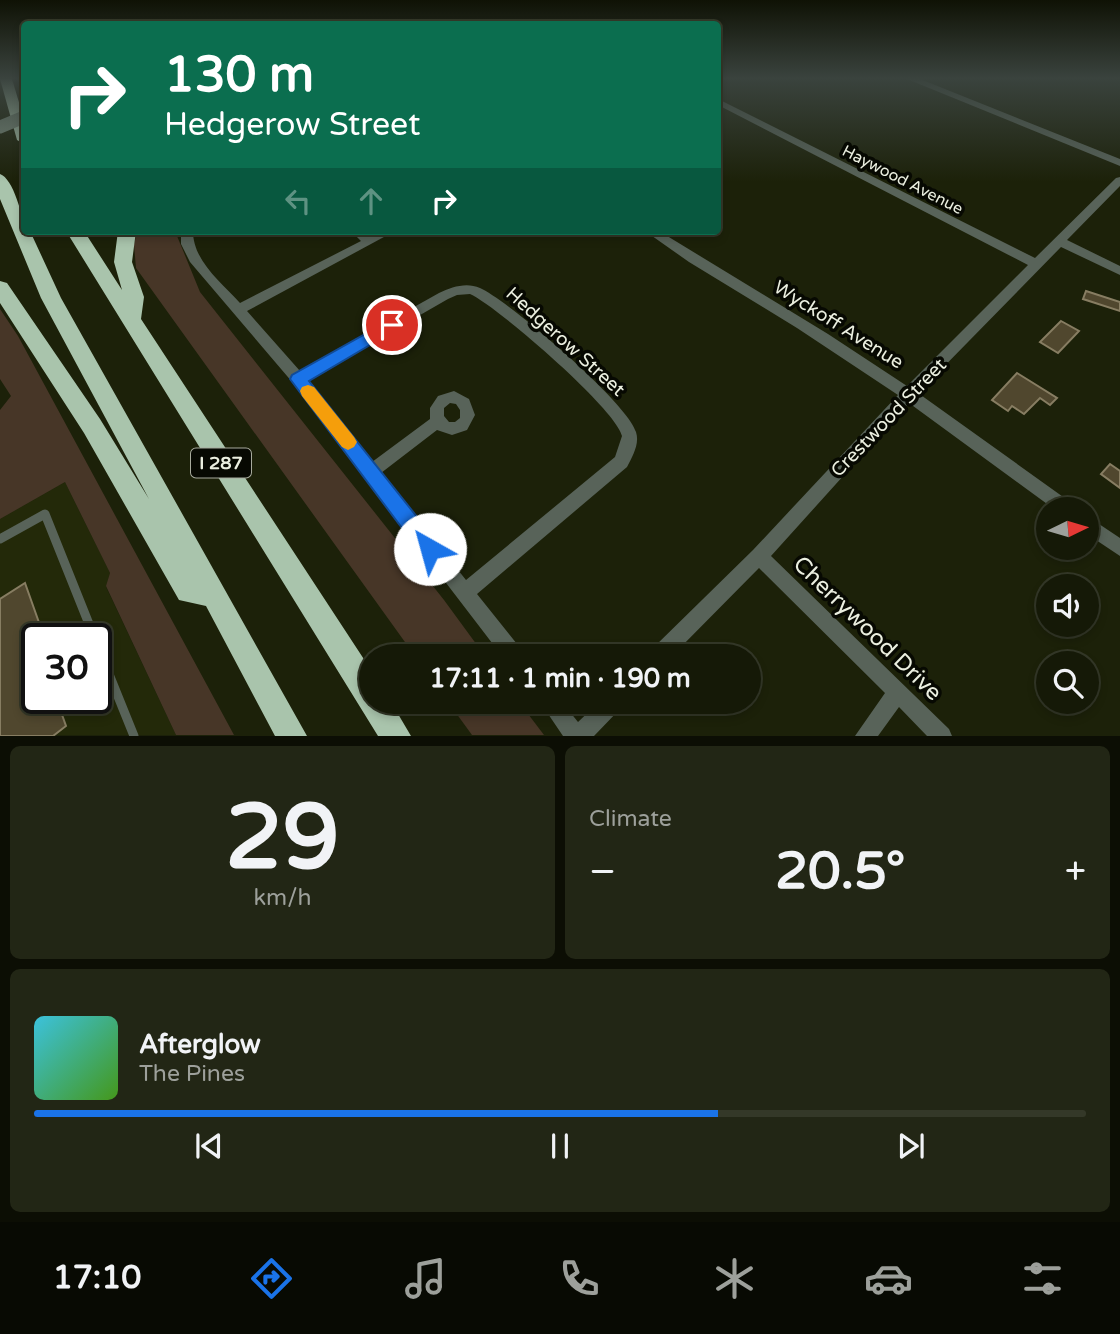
<!DOCTYPE html>
<html lang="en">
<head>
<meta charset="utf-8">
<style>
	body { margin:0; font-family:"Varela Round",sans-serif; background:#222615; color:#f1f3f6; height:100vh; display:flex; flex-direction:column; font-size:26px; white-space:nowrap }
	* { box-sizing:border-box; margin:0 }
	p { font-size:23px; color:#9da09b }
	.icon { flex:none; width:38px; height:38px; fill:none; stroke:currentColor; stroke-width:2; stroke-linecap:round; stroke-linejoin:round }
	.map { position:relative; height:736px; overflow:hidden }
	.details { display:flex; flex-direction:column; gap:10px; padding:10px; background:#0c0e04; flex:1 }
	.details>* { flex:none }
	.hud { position:absolute; left:21px; top:21px; width:700px; height:214px; border-radius:7px; box-shadow:0 4px 10px #0003,0 0 0 2px #343828; background:#0b6e4f; color:#fff; overflow:hidden }
	.needle { width:46px; rotate:85deg }
	.buttons { position:absolute; left:1036px; top:497px; display:grid; gap:14px }
	.buttons a { display:grid; place-items:center; width:63px; height:63px; border-radius:50%; background:#151907; box-shadow:0 4px 10px #0003,0 0 0 2px #343828; font-size:35px }
	.speed { position:absolute; left:21px; top:623px; display:flex; gap:14px; font-size:35px; font-weight:700; text-align:center }
	.speed>* { display:grid; place-content:center; width:91px; height:91px; border-radius:50%; background:#151907; box-shadow:0 4px 10px #0003,0 0 0 2px #343828; line-height:1 }
	.speed .limit { border:4px solid #111; border-radius:10px; background:#fff; color:#111 }
	.pin { position:absolute; display:grid; place-items:center; width:60px; height:60px; color:#fff; margin:-30px; border:4px solid #fff; border-radius:50%; box-shadow:0 2px 7px #0007 }
	.me { position:absolute; width:77px; margin:-38px; rotate:322deg; stroke-linejoin:round; filter:drop-shadow(0 0 5px #0008) }
	.turn { display:flex; align-items:center; gap:24px; height:147px; padding:0 28px; font-size:32px }
	.turn .icon { width:91px; height:91px; stroke-width:2.5 }
	.turn b { display:block; font-size:49px; line-height:60px }
	.lanes { display:flex; align-items:center; height:66px; padding:0 28px; background:#0003; justify-content:center; gap:35px; direction:ltr }
	.lanes .off { opacity:.35 }
	.big { font-size:52px; font-weight:700; line-height:1.1 }
	.details .card { flex:1; display:flex; flex-direction:column; justify-content:center; gap:10px; min-width:0; padding:0 24px; border-radius:10px; background:#222615 }
	.details .dial { align-items:center; gap:0 }
	.dial b { font-size:91px; line-height:1 }
	.song { display:flex; align-items:center; gap:21px }
	.cover { width:84px; height:84px; border-radius:10px; background:linear-gradient(135deg,hsl(190 70% 55%),hsl(100 70% 35%)) }
	.played { height:7px; border-radius:4px; background:linear-gradient(90deg,#1a73e8 65%,#343828 65%) }
	.keys { display:flex; justify-content:space-around; direction:ltr }
	.heat { display:flex; justify-content:space-between; align-items:center; font-size:38px; direction:ltr }
	.details .tiles { flex:1; display:grid; gap:10px; grid-template-columns:1fr 1fr }
	.card:last-child { grid-column:span 2 }
	.trip { position:absolute; left:359px; top:644px; width:402px; height:70px; border-radius:35px; background:#151907; box-shadow:0 4px 10px #0003,0 0 0 2px #343828; font-weight:700; line-height:70px; text-align:center }
	.tabs { display:flex; height:112px; justify-content:space-around; align-items:center; background:#080a03; color:#9da09b }
	.tabs .icon { width:49px; height:49px }
	.tabs .on { color:#1a73e8 }
	.tabs b { font-size:32px; color:#f1f3f6 }
	.map>svg:first-child { display:block }
	.built { fill:#232909; fill-rule:evenodd }
	.green { fill:#473627 }
	.building { fill:#50472e; stroke:#877d62; stroke-width:2 }
	.lines { fill:none; stroke-linecap:round; stroke-linejoin:round }
	.lane { stroke:#586359; stroke-width:9 }
	.street { fill:#586359; fill-rule:evenodd }
	.highway { fill:#a9c4ac; fill-rule:evenodd }
	.secondary-bridge { stroke:#798a7b; stroke-width:13 }
	.route { fill:#1a73e8; stroke:#114b97; stroke-width:2 }
	.slow { fill:#f59e0b }
	.labels { text-anchor:middle; stroke-width:7; stroke-linejoin:round; paint-order:stroke }
	.far-street-label { font-size:16px; fill:#ebefe0; stroke:#070902 }
	.shield { fill:#070902; stroke:#a7aa9d; stroke-width:2 }
	.shield-label { font-size:18px; font-weight:bold; fill:#ebefe0 }
	.street-label { font-size:19px; fill:#ebefe0; stroke:#070902 }
	.near-street-label { font-size:23px; fill:#ebefe0; stroke:#070902 }
</style>
</head>
<body>
<div class="map">
<svg width="1120" height="736" viewBox="0 0 1120 736">
	<rect width="100%" height="100%" fill="#1c2109"/>
	<!-- built -->
	<path class="built" d="M65,482l45,91 -4,14 70,148h-176v-216zM37,639h59v59h-59z"/>
	<!-- green -->
	<g class="green">
		<path d="M137,231h38l25,61 244,308 41,56h-70l-279,-388 -2,-23z"/>
		<path d="M0,309l18,27 216,399h-58l-70,-149 4,-13 -45,-91 -65,37v-109l11,-14 -11,-17z"/>
		<path d="M448,702h71l25,33h-72z"/>
	</g>
	<!-- building -->
	<g class="building">
		<path d="M1086,291l34,11v9l-37,-12z"/>
		<path d="M1061,321l18,10 -21,22 -18,-11z"/>
		<path d="M1017,373l40,25 -7,7 -10,-7 -16,16 -12,-8 -4,5 -16,-11z"/>
		<path d="M1110,464l10,7v17l-19,-14z"/>
		<path d="M25,583l17,48 7,-5 5,13h-17v59h19l10,28 -13,10h-53v-137z"/>
	</g>
	<g class="lines">
		<!-- lane -->
		<g class="lane">
			<path d="M0,539l45,-25 50,125"/>
			<path d="M96,642l38,94"/>
		</g>
		<!-- street -->
		<g class="street">
			<path d="M907,79h13l200,80v7z"/>
			<path d="M718,99l317,159 81,-80 4,-1v9l-53,54 53,26v9l-59,-28 -143,146 155,111 2,5h-21l-145,-106 -138,153 178,173 3,7h-25l-28,-29 -21,29h-23l30,-43 -126,-125 -87,88h-23l3,-7 101,-99 145,-155 -101,-67 -108,-66 -44,-31h14l169,103 79,52 121,-121 -310,-160z"/>
			<path d="M181,231h12c0,30 28,51 47,72l121,-62 -10,-10h13l6,5 10,-5h15l-148,80 53,60 139,-78c13,-6 27,-11 41,-5 28,12 149,116 156,144 4,12 -4,25 -9,35l-150,127 44,55 2,7h-21l-209,-273 -103,-121 -9,-18zM470,294c27,12 147,116 152,142l-7,21 -149,123 -85,-107 56,-43 15,5 15,-5 8,-15 -6,-16 -15,-8 -16,5 -8,12v11l-58,43 -65,-82 141,-81 9,-4zM450,403l6,1 4,6v8l-5,4h-6l-5,-6v-8z"/>
			<path d="M1087,516l33,22v18l-33,-22z"/>
			<path d="M540,702h22l16,20 21,-20h24l-3,7 -26,27h-31z"/>
		</g>
		<!-- highway -->
		<g class="highway">
			<path d="M0,79h12l12,40v25l-7,-4z"/>
			<path d="M0,174c13,4 24,44 24,57h6l31,67 246,438h-32l-69,-130 -27,-6 -95,-167 -84,-130v-22l7,2 93,136 49,80 -108,-201 -41,-99z"/>
			<path d="M66,231h18l38,59 -8,-28 4,-31h18l-4,31 12,35 -3,22 230,351v32h20l20,34h-33z"/>
		</g>
		<!-- secondary-bridge -->
		<path class="secondary-bridge" d="M0,127l24,-10"/>
	</g>
	<!-- sky -->
	<linearGradient id="sky" x2="0" y2="1"><stop stop-color="#0f1205"/><stop offset="0.43" stop-color="#3a433e"/><stop offset="1" stop-color="#3a433e" stop-opacity="0"/></linearGradient>
	<rect width="1120" height="182" fill="url(#sky)"/>
	<!-- route -->
	<path class="route" d="M392,319l7,6 -2,4 -88,52 128,161 3,7 -3,7 -7,3 -7,-3 -133,-177 2,-4z"/>
	<!-- slow -->
	<path class="slow" d="M308,385l6,2 40,50 3,5 -3,5 -6,3 -6,-3 -40,-51 -2,-5 2,-4z"/>
	<g class="labels">
		<!-- far-street labels -->
		<g class="far-street-label">
			<text transform="translate(903 179) rotate(27)" y="6">Haywood Avenue</text>
		</g>
		<!-- shield labels -->
		<rect class="shield" x="191" y="448.5" width="60" height="29" rx="5"/>
		<g class="shield-label">
			<text x="221" y="469">I 287</text>
		</g>
		<!-- street labels -->
		<g class="street-label">
			<text transform="translate(839 324) rotate(32)" y="7">Wyckoff Avenue</text>
			<text transform="translate(566 341) rotate(42)" y="7">Hedgerow Street</text>
			<text transform="translate(888 417) rotate(-46)" y="7">Crestwood Street</text>
		</g>
		<!-- near-street labels -->
		<g class="near-street-label">
			<text transform="translate(868 628) rotate(44)" y="8">Cherrywood Drive</text>
		</g>
	</g>
</svg>
<div class="buttons">
<a><svg class="needle" viewBox="-14 -14 28 28"><path d="M0-13l5 13h-10z" fill="#e53935"/><path d="M0 13l5-13h-10z" fill="#9da09b"/></svg></a>
<a><svg class="icon" aria-label="sound" viewBox="0 0 24 24"><path d="M4 9h4l5-4v14l-5-4H4zM17 9q2 3 0 6"/></svg></a>
<a><svg class="icon" aria-label="search" viewBox="0 0 24 24"><circle cx="10" cy="10" r="6"/><path d="M15 15l6 6"/></svg></a>
</div>
<div class="speed"><div class="limit">30</div></div>
<div class="pin" style="left:392px;top:325px;background:#d93025"><svg class="icon" aria-label="arrive" viewBox="0 0 24 24"><path d="M6 21V4h12l-3 4 3 4H6"/></svg></div>
<svg class="me" style="left:430px;top:549px" viewBox="-20 -20 40 40"><circle r="19" fill="#fff"/><path d="M0-13L10 11 0 6-10 11z" fill="#1a73e8"/></svg>
<div class="trip">17:11 · 1 min · 190 m</div>
<div class="hud">
<div class="turn"><svg class="icon" aria-label="right" viewBox="0 0 24 24"><path d="M7 20v-9h11M14 6l5 5-5 5"/></svg><div><b>130 m</b>Hedgerow Street</div></div>
<div class="lanes"><svg class="icon off" aria-label="left" viewBox="0 0 24 24"><path d="M17 20v-9H6M10 6l-5 5 5 5"/></svg><svg class="icon off" aria-label="ahead" viewBox="0 0 24 24"><path d="M12 20V5M6 11l6-6 6 6"/></svg><svg class="icon" aria-label="right" viewBox="0 0 24 24"><path d="M7 20v-9h11M14 6l5 5-5 5"/></svg></div>
</div>
</div>
<section class="details">
<div class="tiles">
<div class="card dial"><b>29</b><p>km/h</p></div>
<div class="card"><p>Climate</p>
<div class="heat"><a>−</a><b class="big">20.5°</b><a>+</a></div>
</div>
<div class="card">
<div class="song"><i class="cover"></i><div><b>Afterglow</b><p>The Pines</p></div></div>
<div class="played"></div>
<div class="keys"><svg class="icon" aria-label="previous" viewBox="0 0 24 24"><path d="M18 5L8 12l10 7zM5 5v14"/></svg><svg class="icon" aria-label="pause" viewBox="0 0 24 24"><path d="M8 5v14M16 5v14"/></svg><svg class="icon" aria-label="next" viewBox="0 0 24 24"><path d="M6 5l10 7-10 7zM19 5v14"/></svg></div>
</div>
</div>
</section>
<nav class="tabs">
<b>17:10</b>
<svg class="icon on" aria-label="directions" viewBox="0 0 24 24"><path d="M12 3l9 9-9 9-9-9zM9 14v-3h6M13 9l2 2-2 2"/></svg>
<svg class="icon" aria-label="music" viewBox="0 0 24 24"><path d="M9 18V5l10-2v13"/><circle cx="6" cy="18" r="3"/><circle cx="16" cy="16" r="3"/></svg>
<svg class="icon" aria-label="phone" viewBox="0 0 24 24"><path d="M5 4h4l2 5-3 2q2 4 5 5l2-3 5 2v4C11 20 4 13 5 4z"/></svg>
<svg class="icon" aria-label="climate" viewBox="0 0 24 24"><path d="M12 3v18M4 7l16 10M4 17L20 7"/></svg>
<svg class="icon" aria-label="car" viewBox="0 0 24 24"><path d="M5 17H2v-5l4-1 3-4h7l3 4 3 1v5h-3M9 17h6M6 11h13"/><circle cx="7" cy="17" r="2"/><circle cx="17" cy="17" r="2"/></svg>
<svg class="icon" aria-label="filters" viewBox="0 0 24 24"><path d="M4 7h16M4 17h16"/><circle cx="9" cy="7" r="2"/><circle cx="15" cy="17" r="2"/></svg>
</nav>
</body>
</html>
